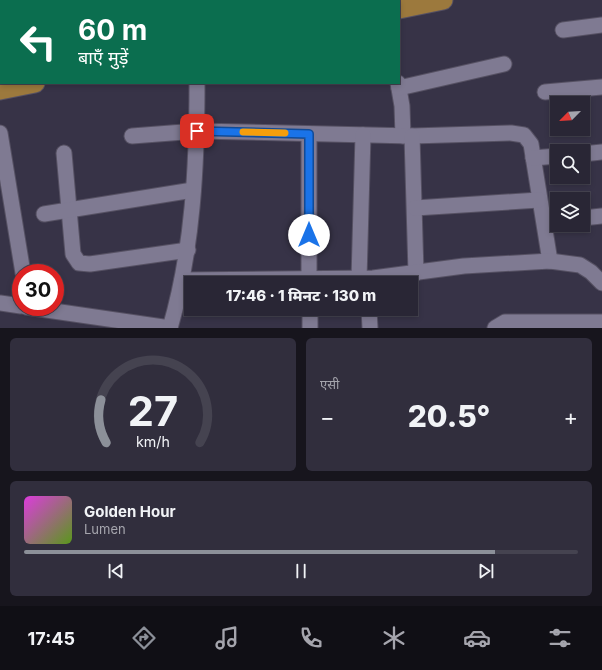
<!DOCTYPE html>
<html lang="hi">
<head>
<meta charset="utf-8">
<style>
	body { margin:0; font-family:Inter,"Noto Sans Devanagari",sans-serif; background:#312e3d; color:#f1f3f6; height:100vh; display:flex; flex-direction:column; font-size:15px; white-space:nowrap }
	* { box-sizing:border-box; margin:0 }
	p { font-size:13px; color:#a5a5ad }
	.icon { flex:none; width:22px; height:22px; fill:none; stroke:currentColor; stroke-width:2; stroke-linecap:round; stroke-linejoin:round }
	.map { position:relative; height:328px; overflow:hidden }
	.drawer { display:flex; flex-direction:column; gap:10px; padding:10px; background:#17151d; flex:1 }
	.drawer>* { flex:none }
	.guide { position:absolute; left:0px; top:0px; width:400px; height:84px; box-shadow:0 2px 6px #0003,0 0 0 1px #454350; background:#0b6e4f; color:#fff; overflow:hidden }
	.needle { width:26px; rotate:246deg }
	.controls { position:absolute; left:550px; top:96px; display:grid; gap:8px }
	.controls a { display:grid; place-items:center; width:40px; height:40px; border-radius:0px; background:#292635; box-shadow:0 2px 6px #0003,0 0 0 1px #454350; font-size:20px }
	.speed { position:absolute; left:12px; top:264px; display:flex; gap:8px; font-size:20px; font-weight:700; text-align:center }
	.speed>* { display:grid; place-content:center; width:52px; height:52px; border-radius:50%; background:#292635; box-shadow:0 2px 6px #0003,0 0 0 1px #454350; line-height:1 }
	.speed .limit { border:6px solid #d22; background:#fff; color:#111 }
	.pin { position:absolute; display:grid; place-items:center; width:34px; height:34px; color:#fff; margin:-17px; border-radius:8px; box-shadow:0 2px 6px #0006 }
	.me { position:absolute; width:44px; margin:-22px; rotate:0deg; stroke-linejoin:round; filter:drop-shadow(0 0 3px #0008) }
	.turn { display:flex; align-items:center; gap:14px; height:84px; padding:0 12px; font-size:18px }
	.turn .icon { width:52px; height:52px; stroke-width:2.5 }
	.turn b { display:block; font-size:28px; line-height:34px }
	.big { font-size:30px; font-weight:800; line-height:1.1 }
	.drawer .widget { flex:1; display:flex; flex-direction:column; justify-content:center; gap:6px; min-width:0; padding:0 14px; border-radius:6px; background:#312e3d }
	.drawer .dial { align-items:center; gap:0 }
	.dial svg { height:104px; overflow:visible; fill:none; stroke:#454350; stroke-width:7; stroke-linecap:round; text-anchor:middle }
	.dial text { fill:#f1f3f6; stroke:none }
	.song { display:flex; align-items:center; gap:12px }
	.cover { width:48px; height:48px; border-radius:6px; background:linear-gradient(135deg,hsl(300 70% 55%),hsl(90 70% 35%)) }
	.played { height:4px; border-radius:2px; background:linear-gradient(90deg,#8c9099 85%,#454350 85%) }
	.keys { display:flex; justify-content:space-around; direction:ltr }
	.heat { display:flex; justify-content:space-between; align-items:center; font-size:22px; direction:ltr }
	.drawer .tiles { flex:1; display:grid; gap:10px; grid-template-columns:1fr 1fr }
	.widget:last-child { grid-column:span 2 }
	.trip { position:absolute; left:184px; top:276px; width:234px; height:40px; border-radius:0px; background:#292635; box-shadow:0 2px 6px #0003,0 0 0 1px #454350; font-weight:800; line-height:40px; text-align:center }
	.dock { display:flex; height:64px; justify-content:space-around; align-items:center; background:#100f15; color:#a5a5ad }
	.dock .icon { width:28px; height:28px }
	.dock .current { color:#8c9099 }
	.dock b { font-size:18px; color:#f1f3f6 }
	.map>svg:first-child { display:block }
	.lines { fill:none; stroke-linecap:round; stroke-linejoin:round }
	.minor-casing { stroke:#565163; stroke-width:17 }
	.major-casing { stroke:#565163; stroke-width:21 }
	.minor { stroke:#7f7a92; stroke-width:15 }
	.major { stroke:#9c793d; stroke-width:19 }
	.route-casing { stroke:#114b97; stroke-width:10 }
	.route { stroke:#1a73e8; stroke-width:7 }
	.slow { stroke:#f59e0b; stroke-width:7 }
</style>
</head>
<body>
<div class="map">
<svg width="602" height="328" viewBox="0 0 602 328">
	<rect width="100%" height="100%" fill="#373347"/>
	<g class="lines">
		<defs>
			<g id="minor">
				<path d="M78,0v1"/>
				<path d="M218,1v-1"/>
				<path d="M251,1v-1"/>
				<path d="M563,30l39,-5"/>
				<path d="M398,83l4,23 1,30"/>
				<path d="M399,88l105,-24"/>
				<path d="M545,92l57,-5"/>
				<path d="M0,133l23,140"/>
				<path d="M132,136l65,-5 215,5 99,-3 13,2 7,9 19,117"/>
				<path d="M412,136l4,137"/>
				<path d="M64,153l9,101 6,9 11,1 98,-14"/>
				<path d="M583,154l19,-2"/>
				<path d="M533,158l24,-2"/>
				<path d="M415,208l124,-8"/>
				<path d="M44,214l149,-24"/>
				<path d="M583,218l19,-2"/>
				<path d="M309,279v-145"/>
				<path d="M359,279l4,-144"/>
				<path d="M182,280l191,-2 91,-12 86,-5 30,4 11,7 11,11"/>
				<path d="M0,303l21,3"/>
				<path d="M26,307l144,21"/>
				<path d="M369,309l1,19"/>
				<path d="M170,328c23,-79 27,-163 27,-245"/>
				<path d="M310,328v-13"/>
				<path d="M495,328l10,-6h97"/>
			</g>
			<g id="major">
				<path d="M373,1l5,-1"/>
				<path d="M399,9l44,-9"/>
				<path d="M0,90l35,-7"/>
			</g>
		</defs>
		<!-- minor casing -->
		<use href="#minor" class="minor-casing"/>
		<!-- major casing -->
		<use href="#major" class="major-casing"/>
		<!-- minor -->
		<use href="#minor" class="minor"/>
		<!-- major -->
		<use href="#major" class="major"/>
	</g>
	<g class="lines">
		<defs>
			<path id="route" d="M197,131l112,3v101"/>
		</defs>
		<!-- route casing -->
		<use href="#route" class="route-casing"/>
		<!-- route -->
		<use href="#route" class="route"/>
		<!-- slow -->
		<path class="slow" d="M243,132l42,1"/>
	</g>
</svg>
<div class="controls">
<a><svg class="needle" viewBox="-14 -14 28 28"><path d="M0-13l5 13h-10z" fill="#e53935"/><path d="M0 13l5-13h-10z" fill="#a5a5ad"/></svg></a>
<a><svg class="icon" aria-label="search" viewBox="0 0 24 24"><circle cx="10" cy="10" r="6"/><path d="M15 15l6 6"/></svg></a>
<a><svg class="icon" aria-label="layers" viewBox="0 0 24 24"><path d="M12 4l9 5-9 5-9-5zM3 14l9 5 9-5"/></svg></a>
</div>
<div class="speed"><div class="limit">30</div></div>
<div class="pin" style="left:197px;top:131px;background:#d93025"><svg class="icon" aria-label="arrive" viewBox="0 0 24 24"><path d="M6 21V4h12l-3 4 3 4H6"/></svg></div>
<svg class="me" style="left:309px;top:235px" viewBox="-20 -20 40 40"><circle r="19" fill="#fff"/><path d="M0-13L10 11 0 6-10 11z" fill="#1a73e8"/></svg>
<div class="trip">17:46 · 1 मिनट · 130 m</div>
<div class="guide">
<div class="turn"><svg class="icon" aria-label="left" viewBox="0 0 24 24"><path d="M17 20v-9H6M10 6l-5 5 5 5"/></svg><div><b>60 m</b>बाएँ मुड़ें</div></div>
</div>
</div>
<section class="drawer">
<div class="tiles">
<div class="widget dial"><svg viewBox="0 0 100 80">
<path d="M14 69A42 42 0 1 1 86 69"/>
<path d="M14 69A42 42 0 0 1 10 36" stroke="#8c9099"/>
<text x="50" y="56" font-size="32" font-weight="700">27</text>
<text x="50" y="72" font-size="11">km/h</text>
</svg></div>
<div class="widget"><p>एसी</p>
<div class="heat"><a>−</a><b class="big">20.5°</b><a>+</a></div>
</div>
<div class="widget">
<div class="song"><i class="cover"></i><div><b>Golden Hour</b><p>Lumen</p></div></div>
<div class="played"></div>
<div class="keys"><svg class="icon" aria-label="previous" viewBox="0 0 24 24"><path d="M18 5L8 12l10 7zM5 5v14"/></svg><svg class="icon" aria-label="pause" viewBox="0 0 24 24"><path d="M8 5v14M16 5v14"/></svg><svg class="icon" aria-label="next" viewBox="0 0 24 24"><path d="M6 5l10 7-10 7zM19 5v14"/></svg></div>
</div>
</div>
</section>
<nav class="dock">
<b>17:45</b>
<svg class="icon current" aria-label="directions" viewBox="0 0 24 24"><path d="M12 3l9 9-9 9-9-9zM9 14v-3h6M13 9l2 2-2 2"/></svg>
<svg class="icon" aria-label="music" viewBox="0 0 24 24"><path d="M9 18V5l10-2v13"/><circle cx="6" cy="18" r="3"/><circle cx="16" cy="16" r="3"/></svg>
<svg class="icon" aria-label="phone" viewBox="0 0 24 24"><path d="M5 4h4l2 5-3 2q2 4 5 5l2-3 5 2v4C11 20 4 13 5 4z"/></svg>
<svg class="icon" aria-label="climate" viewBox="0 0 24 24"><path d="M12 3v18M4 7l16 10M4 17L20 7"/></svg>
<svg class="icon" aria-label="car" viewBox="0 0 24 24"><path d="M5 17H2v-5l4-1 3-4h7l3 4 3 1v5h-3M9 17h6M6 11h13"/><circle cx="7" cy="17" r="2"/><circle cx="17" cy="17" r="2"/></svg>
<svg class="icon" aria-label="filters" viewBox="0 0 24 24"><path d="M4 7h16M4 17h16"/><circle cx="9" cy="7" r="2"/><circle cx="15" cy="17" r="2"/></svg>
</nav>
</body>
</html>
